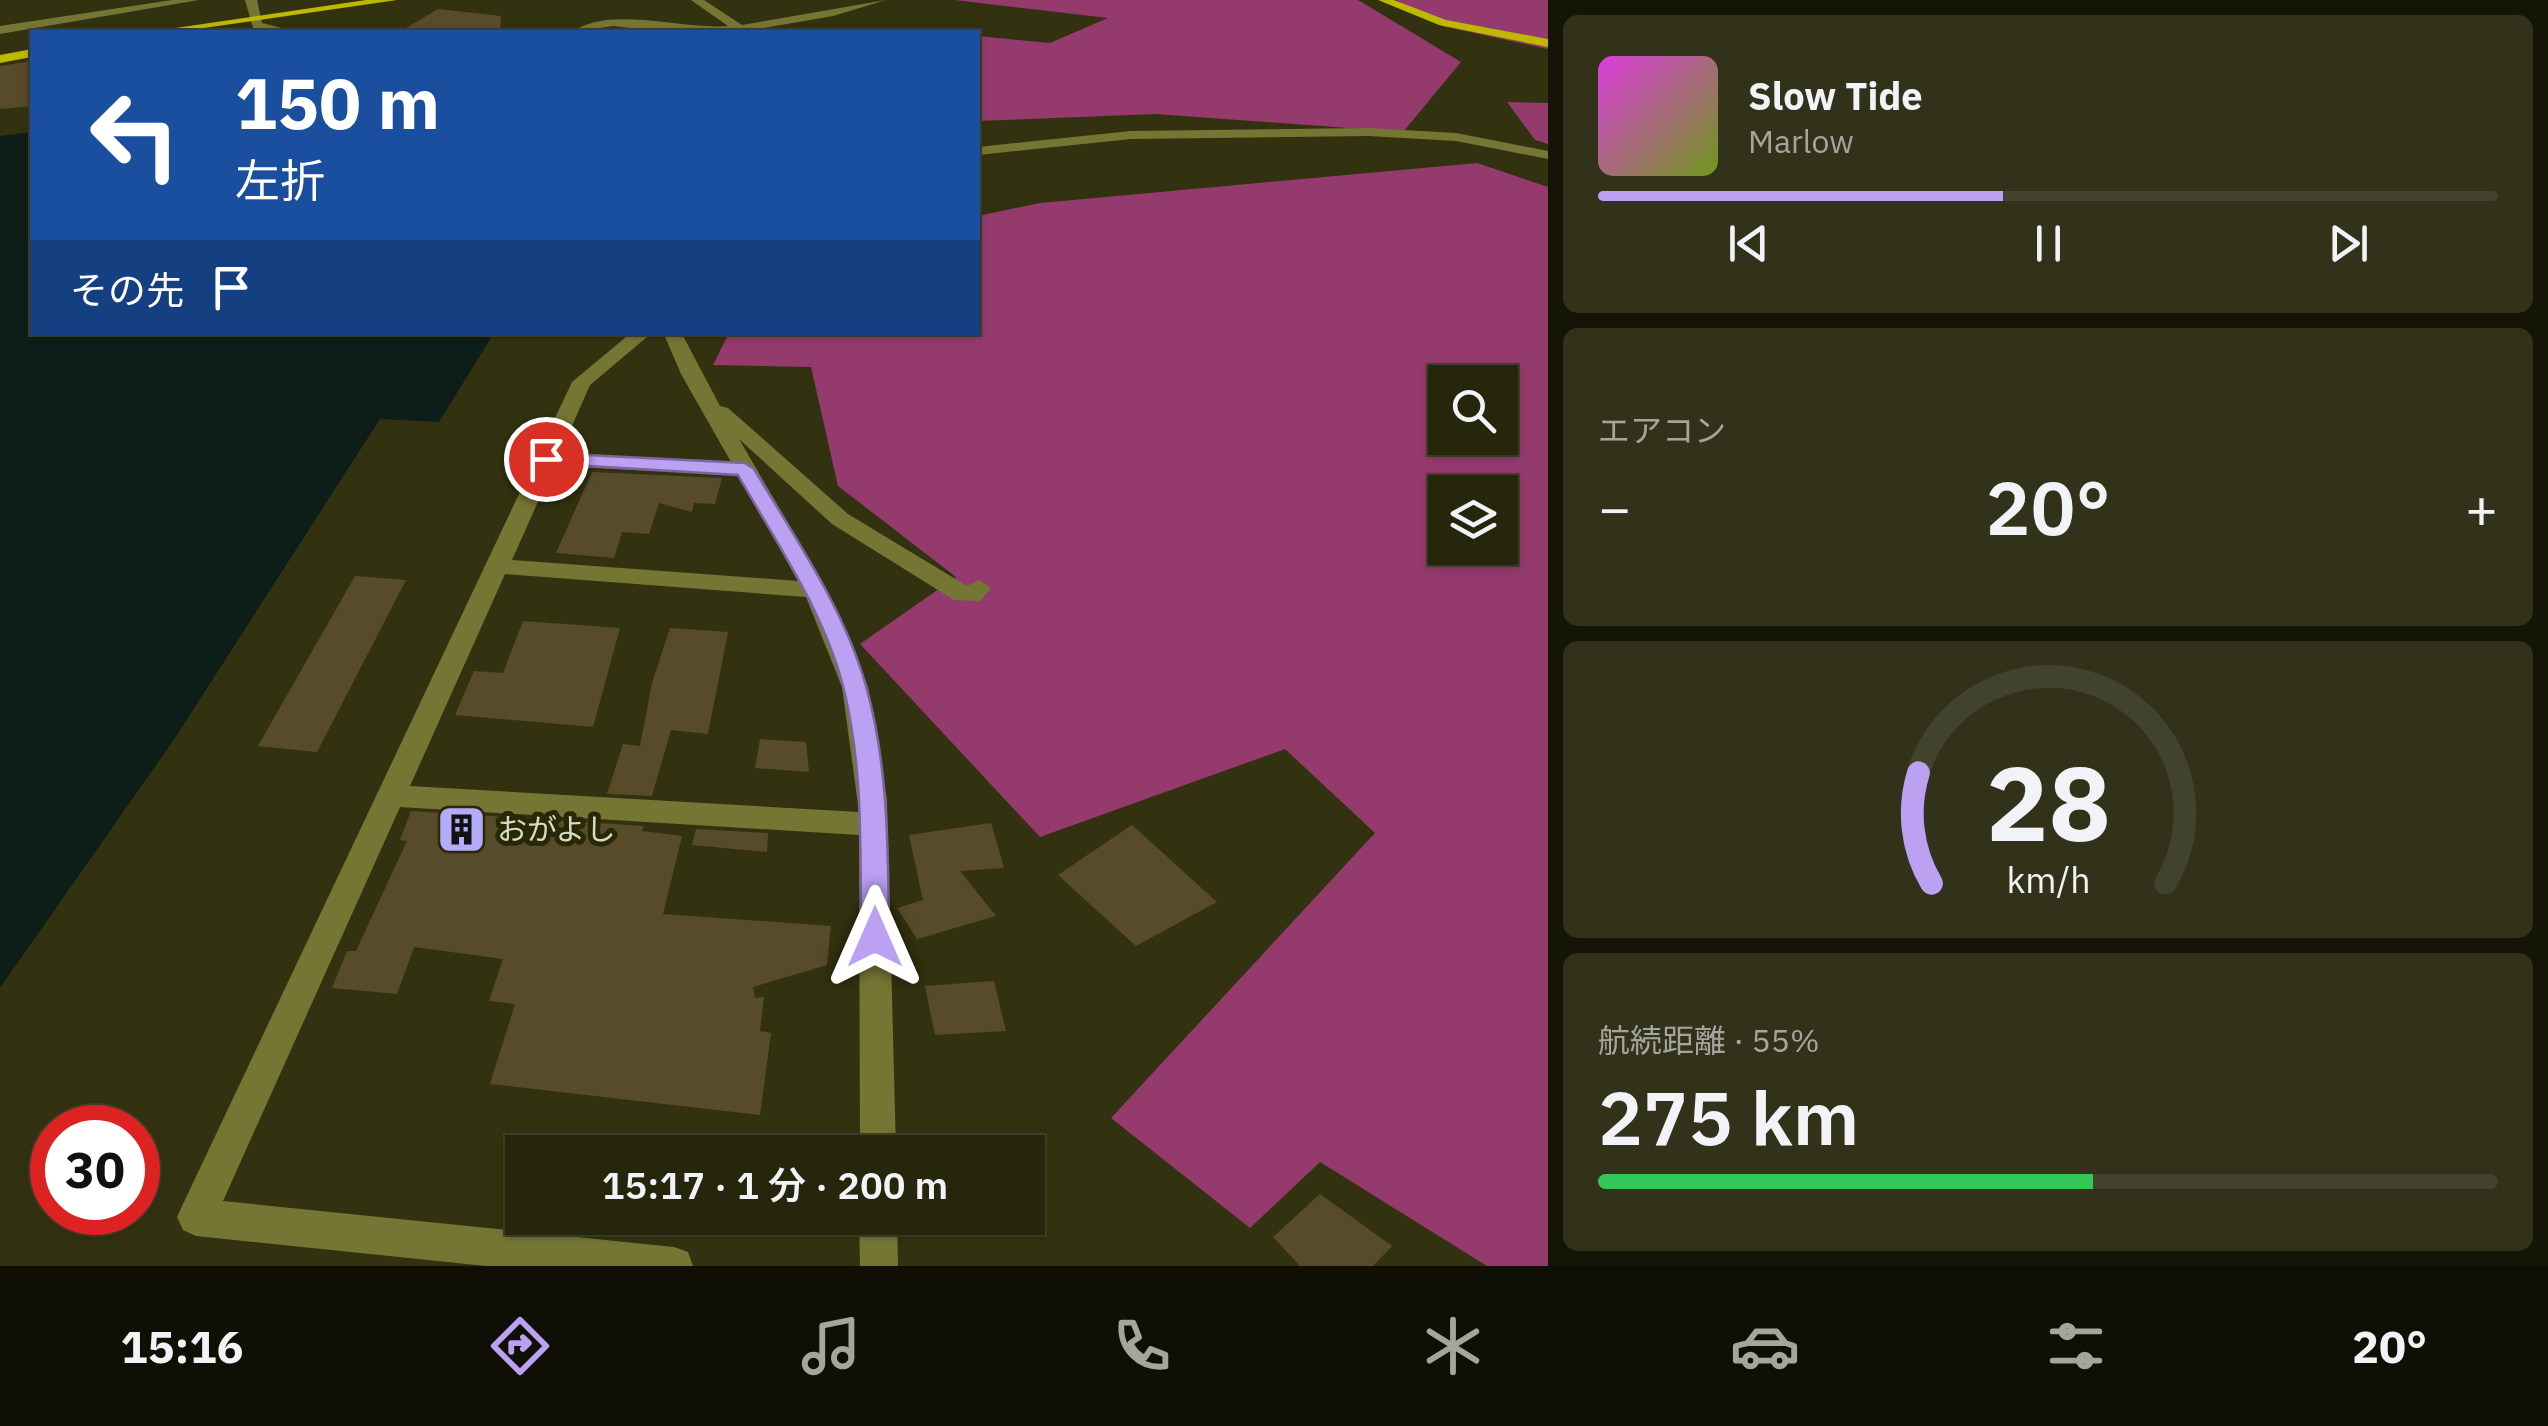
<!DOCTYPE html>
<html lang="ja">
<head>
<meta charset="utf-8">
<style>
	body { margin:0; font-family:"IBM Plex Sans","Noto Sans JP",sans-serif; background:#32321a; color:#f1f3f6; height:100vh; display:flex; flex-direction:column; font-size:38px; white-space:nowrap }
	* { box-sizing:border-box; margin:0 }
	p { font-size:32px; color:#a4a59d }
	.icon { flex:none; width:55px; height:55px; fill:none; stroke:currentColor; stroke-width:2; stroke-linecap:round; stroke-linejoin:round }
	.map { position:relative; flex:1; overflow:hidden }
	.details { display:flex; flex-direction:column; gap:15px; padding:15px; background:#151507; width:1000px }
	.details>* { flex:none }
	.hud { position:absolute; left:30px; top:30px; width:950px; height:305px; border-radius:0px; box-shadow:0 2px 8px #0004,0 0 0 2px #42432d; background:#1a4fa0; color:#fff; overflow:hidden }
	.buttons { position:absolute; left:1428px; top:365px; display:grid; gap:20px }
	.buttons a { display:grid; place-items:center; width:90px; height:90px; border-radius:0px; background:#26260c; box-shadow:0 2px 8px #0004,0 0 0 2px #42432d; font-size:50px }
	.speed { position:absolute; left:30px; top:1105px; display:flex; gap:20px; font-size:50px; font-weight:700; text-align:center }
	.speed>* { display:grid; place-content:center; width:130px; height:130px; border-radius:50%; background:#26260c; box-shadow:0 2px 8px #0004,0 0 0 2px #42432d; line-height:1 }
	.speed .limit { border:15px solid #d22; background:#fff; color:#111 }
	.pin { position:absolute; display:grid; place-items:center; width:85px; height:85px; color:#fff; margin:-42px; border:5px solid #fff; border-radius:50%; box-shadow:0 2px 10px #0007 }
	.me { position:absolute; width:110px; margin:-55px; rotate:0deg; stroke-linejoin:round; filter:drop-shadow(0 0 8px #0008) }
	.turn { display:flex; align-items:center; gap:35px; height:210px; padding:0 40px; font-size:45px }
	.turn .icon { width:130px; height:130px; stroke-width:2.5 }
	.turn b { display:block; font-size:70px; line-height:85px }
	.then { display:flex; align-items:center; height:95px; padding:0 40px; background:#0003; gap:20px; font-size:38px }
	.big { font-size:75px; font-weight:600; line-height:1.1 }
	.details .widget { flex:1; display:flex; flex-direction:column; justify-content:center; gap:15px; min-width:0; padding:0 35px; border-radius:15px; background:#32321a }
	.details .dial { align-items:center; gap:0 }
	.dial svg { height:260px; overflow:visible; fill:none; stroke:#42432d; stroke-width:7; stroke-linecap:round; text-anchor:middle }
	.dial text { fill:#f1f3f6; stroke:none }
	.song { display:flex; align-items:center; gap:30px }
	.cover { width:120px; height:120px; border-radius:15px; background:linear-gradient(135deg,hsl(300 70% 55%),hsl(80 70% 35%)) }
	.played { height:10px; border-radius:5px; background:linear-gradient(90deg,#bca0f2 45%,#42432d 45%) }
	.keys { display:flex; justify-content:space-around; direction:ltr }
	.heat { display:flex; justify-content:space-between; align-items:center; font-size:55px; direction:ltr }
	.charge { height:15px; border-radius:8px; background:linear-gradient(90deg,#34c759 55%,#42432d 0) }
	.trip { position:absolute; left:505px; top:1135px; width:540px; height:100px; border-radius:0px; background:#26260c; box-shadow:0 2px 8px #0004,0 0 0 2px #42432d; font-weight:600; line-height:100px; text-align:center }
	.menu { display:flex; height:160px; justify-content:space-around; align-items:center; background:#0f0f05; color:#a4a59d }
	.menu .icon { width:70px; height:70px }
	.menu .selected { color:#bca0f2 }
	.menu b { font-size:45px; color:#f1f3f6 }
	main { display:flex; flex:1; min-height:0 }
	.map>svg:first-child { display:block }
	.forest { fill:#943a6c; fill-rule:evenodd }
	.water { fill:#0d1e18 }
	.building { fill:#584b2a }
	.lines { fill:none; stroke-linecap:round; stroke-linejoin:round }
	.minor { fill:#767634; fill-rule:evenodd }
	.major { fill:#bcb900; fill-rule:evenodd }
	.route { fill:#bca0f2; stroke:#7a689d; stroke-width:2.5 }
	.labels { text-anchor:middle; stroke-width:10; stroke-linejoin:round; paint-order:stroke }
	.poi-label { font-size:30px; fill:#d8d9c6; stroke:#292806; text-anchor:start }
</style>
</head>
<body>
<main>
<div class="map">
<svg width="1548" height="1266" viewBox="0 0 1548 1266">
	<rect width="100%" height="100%" fill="#333210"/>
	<!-- forest -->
	<g class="forest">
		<path d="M955,0h403l103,62 -58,70 -247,-18 -178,7v-85l72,7 58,-25z"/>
		<path d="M1396,0h152v49l-106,-23z"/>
		<path d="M1507,102l41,1v41l-13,-4z"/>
		<path d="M1477,163l71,24v1079h-61l-167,-104 -70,66 -139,-110 264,-285 -90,-84 -245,88 -180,-193 96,-67 -118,-91 -27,-119 -98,-2 16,-32 249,-1v-116l62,-13zM1445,382h55v56h-55zM1445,492h55v56h-55z"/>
	</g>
	<!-- water -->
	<path class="water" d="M32,132v200l462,1 -55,89 -59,-3 -205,319 -175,250v-852z"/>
	<!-- building -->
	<g class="building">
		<path d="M438,9l63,7 -1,16h-101z"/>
		<path d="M32,61v45l-32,3v-43z"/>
		<path d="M592,472l130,6 -7,26 -21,-1 -2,9 -33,-9 -10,31 -27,-2 -8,26 -58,-5z"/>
		<path d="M355,576l51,4 -89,172 -59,-6z"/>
		<path d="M523,621l97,7 -27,99 -138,-12 19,-44 29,2z"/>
		<path d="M670,628l58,4 -20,102 -37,-4 -19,66 -45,-2 16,-50 17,2 12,-63z"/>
		<path d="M760,739l46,3 3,30 -54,-4z"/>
		<path d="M411,811l233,15 -2,5 40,5 -19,78 168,12 -4,39 -74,22 2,11 9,-1 -4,34 11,2 -11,82 -270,-31 25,-80 -26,-3 14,-42 -89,-12 -17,47 -65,-6 15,-37h9l51,-110 -7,-1z"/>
		<path d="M991,823l13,45 -44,3 36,45 -79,23 -20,-31 26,-8 -14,-65z"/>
		<path d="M1132,825l85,77 -81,44 -78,-71z"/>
		<path d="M696,829l72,4 -1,19 -75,-7z"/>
		<path d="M994,981l12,50 -71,4 -10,-49z"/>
		<path d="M1320,1194l72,52 -19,20h-73l-27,-29z"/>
	</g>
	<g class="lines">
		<!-- minor -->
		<g class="minor">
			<path d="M172,0h27l-199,34v-8z"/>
			<path d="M245,0h12l5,23 35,9 -44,-4z"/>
			<path d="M691,0h13l38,25 144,-25 -53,16 -93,16h-73l-54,-6 -40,6c35,-27 111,-2 155,-6z"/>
			<path d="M1368,128l88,5 92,18v8l-92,-18 -88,-5 -237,3 -153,16v-8l153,-16z"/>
			<path d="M632,332h21l-63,53 -30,68 171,9 -50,-88 -18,-42h18l39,74 8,2 120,106 119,72 12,-6 12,8 -11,13 -26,-1 -122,-76 -93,-85 88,151 41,97 19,113 9,352h-36l-1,-317 -459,-28 -177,394 451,46 14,5 5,14h-207l-290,-30 -13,-6 -6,-13 6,-13 389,-822zM554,466l185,9 59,106 -286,-21zM505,574l301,23 36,90 17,125 -449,-26z"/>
			<path d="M859,1218h38l1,48h-38z"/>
		</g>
		<!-- major -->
		<g class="major">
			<path d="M366,0h31l-221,32h-28z"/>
			<path d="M1378,0h16l52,20 102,19v8l-109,-22z"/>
			<path d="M32,49v8l-32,6v-8z"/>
		</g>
	</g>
	<!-- route -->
	<path class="route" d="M546,453l199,10 9,6c41,69 90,139 112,217 23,81 22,168 23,251l-4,9 -10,3 -10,-3 -4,-9c-1,-83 3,-169 -18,-251 -20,-76 -67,-144 -105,-211l-199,-12v-8z"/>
	<!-- icons -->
	<defs>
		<symbol id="building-square" viewBox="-11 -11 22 22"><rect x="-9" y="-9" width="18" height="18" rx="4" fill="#b4acf9" stroke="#292806"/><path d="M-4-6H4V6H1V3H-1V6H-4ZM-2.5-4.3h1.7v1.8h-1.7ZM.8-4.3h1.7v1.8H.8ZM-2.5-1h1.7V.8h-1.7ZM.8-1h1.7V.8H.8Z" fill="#111"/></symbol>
	</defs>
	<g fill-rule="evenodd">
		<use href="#building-square" x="434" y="802" width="55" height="55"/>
	</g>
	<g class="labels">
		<!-- poi labels -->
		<g class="poi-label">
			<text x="497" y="840">おがよし</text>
		</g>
	</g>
</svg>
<div class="buttons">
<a><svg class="icon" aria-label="search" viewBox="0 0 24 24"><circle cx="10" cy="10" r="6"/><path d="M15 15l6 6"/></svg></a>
<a><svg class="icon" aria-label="layers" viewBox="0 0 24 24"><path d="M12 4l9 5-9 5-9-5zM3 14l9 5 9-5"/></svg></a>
</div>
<div class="speed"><div class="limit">30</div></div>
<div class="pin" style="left:546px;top:459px;background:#d93025"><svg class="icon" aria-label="arrive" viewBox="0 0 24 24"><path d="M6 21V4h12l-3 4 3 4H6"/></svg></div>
<svg class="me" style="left:875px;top:937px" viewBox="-20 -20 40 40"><path d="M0-17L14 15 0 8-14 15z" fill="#bca0f2" stroke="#fff" stroke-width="4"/></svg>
<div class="trip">15:17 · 1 分 · 200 m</div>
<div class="hud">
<div class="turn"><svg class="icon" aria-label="left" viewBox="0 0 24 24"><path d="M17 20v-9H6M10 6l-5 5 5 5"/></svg><div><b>150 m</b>左折</div></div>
<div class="then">その先<svg class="icon" aria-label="arrive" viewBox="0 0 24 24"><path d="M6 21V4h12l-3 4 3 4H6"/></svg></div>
</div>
</div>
<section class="details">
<div class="widget">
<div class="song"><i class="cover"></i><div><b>Slow Tide</b><p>Marlow</p></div></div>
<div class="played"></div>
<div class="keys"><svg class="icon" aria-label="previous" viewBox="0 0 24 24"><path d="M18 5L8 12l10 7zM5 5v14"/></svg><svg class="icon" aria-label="pause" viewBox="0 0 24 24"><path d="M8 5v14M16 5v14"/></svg><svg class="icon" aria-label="next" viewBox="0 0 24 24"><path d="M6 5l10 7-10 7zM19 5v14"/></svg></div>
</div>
<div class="widget"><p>エアコン</p>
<div class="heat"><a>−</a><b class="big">20°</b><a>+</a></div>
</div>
<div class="widget dial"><svg viewBox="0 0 100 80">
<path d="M14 69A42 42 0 1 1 86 69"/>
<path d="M14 69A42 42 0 0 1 10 35" stroke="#bca0f2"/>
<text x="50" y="56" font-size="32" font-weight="700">28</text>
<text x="50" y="72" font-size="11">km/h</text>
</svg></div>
<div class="widget"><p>航続距離 · 55%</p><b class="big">275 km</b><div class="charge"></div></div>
</section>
</main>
<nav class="menu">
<b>15:16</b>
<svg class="icon selected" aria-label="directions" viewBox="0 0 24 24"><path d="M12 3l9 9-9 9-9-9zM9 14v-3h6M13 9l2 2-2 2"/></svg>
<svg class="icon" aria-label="music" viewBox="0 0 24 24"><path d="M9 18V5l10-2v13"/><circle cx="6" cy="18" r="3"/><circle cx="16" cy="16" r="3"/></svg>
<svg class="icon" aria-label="phone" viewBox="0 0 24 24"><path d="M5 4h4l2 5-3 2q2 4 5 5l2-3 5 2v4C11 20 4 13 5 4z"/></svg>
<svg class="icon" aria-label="climate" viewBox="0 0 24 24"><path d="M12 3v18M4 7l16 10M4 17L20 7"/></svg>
<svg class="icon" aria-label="car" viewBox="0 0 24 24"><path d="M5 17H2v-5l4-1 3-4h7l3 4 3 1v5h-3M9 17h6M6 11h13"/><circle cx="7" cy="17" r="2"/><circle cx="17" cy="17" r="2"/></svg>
<svg class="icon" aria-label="filters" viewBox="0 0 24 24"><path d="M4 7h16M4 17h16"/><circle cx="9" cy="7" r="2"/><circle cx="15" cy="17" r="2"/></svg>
<b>20°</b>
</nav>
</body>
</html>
